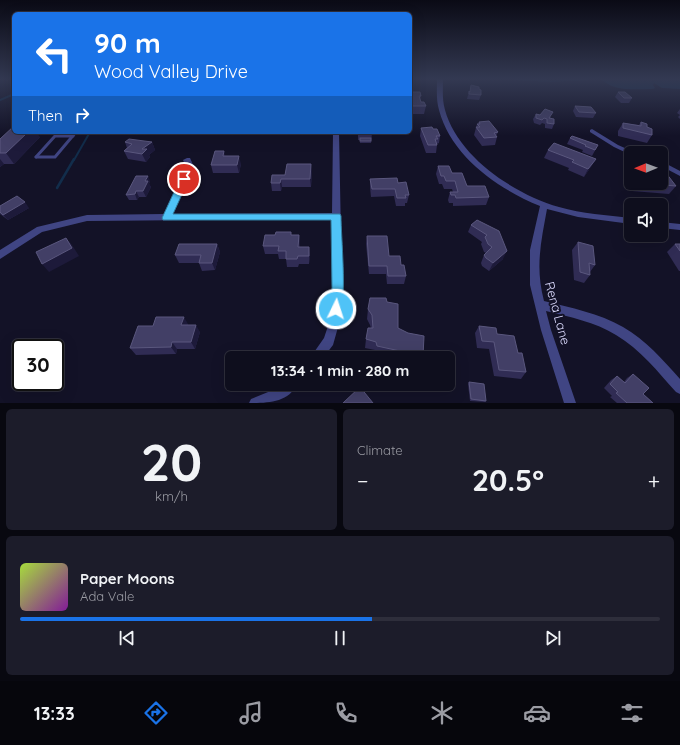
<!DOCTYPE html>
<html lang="en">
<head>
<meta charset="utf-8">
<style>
	body { margin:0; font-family:Quicksand,sans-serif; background:#1c1c2a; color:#f1f3f6; height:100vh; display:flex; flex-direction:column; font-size:15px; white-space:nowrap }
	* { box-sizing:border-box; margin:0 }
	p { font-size:13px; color:#9b9ca4 }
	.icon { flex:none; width:22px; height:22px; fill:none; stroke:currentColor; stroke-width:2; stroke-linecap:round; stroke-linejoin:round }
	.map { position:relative; height:403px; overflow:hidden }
	.drawer { display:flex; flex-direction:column; gap:6px; padding:6px; background:#080810; flex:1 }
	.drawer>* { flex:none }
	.banner { position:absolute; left:12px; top:12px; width:400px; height:122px; border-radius:6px; box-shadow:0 4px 16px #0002,0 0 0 1px #2e2e3b; background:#1a73e8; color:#fff; overflow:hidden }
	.needle { width:26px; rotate:269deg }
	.buttons { position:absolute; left:624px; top:146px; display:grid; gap:8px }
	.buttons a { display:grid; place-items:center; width:44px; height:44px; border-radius:6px; background:#0e0e1d; box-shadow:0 4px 16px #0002,0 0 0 1px #2e2e3b; font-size:20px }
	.speed { position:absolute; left:12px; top:339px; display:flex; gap:8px; font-size:20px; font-weight:700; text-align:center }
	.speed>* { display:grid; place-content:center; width:52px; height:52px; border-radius:50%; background:#0e0e1d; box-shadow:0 4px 16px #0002,0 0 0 1px #2e2e3b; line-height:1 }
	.speed .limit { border:2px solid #111; border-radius:6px; background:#fff; color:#111 }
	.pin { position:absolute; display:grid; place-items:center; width:34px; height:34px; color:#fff; margin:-17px; border:2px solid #fff; border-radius:50%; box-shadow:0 1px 4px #0007 }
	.me { position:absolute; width:44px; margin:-22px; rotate:4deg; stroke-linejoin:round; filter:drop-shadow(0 0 3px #0008) }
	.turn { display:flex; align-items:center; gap:14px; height:84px; padding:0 16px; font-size:18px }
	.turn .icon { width:52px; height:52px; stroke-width:2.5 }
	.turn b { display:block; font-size:28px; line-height:34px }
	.then { display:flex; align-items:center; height:38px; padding:0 16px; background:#0003; gap:8px; font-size:15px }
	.big { font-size:30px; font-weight:700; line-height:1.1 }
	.drawer .widget { flex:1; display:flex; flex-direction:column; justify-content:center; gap:6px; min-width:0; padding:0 14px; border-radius:6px; background:#1c1c2a }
	.drawer .dial { align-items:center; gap:0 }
	.dial b { font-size:52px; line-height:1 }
	.song { display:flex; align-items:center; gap:12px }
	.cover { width:48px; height:48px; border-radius:6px; background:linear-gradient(135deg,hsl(80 70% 55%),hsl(290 70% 35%)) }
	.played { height:4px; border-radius:2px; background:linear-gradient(90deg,#1a73e8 55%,#2e2e3b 55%) }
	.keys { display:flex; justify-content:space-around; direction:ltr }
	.heat { display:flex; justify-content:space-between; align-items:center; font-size:22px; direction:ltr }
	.drawer .tiles { flex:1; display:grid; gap:6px; grid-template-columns:1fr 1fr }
	.widget:last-child { grid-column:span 2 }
	.trip { position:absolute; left:225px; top:351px; width:230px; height:40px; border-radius:6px; background:#0e0e1d; box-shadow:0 4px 16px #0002,0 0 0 1px #2e2e3b; font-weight:700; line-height:40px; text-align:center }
	.tabs { display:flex; height:64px; justify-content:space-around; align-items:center; background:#06060c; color:#9b9ca4 }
	.tabs .icon { width:28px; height:28px }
	.tabs .on { color:#1a73e8 }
	.tabs b { font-size:18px; color:#f1f3f6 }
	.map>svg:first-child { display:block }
	.water { fill:#122d4b }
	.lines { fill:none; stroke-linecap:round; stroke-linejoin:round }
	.stream-far1 { stroke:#122d4b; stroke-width:2 }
	.stream { stroke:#122d4b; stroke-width:2.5 }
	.service { stroke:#404583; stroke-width:3 }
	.minor { fill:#404583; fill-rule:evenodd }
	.wall { fill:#302c54 }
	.shaded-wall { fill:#1d1a3a }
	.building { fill:#423f66; stroke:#5a577e }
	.route { fill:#4fc3f7; stroke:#337fa1 }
	.labels { text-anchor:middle; stroke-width:4; stroke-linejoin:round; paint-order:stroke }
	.near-street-label { font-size:13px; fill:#dbdafd; stroke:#131227 }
</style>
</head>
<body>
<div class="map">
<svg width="680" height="403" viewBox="0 0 680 403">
	<rect width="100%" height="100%" fill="#131227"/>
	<!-- water -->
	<path class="water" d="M601,79h79v10l-18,-1 -8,-5 -1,2 2,3 -2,1c-18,0 -39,3 -52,-10z"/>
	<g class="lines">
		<!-- stream-far1 -->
		<g class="stream-far1">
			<path d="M515,79l36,2 36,-2"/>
			<path d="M0,100l14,-6"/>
			<path d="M74,160l16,-28"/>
		</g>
		<!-- stream -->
		<path class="stream" d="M57,188l17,-29"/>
		<!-- service -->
		<g class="service">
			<path d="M36,157h19l21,-25"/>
			<path d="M36,157l19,-21h18"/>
		</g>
		<!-- minor -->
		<g class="minor">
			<path d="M437,79h6c0,10 -1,21 2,31 13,47 69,84 114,97 23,7 48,8 72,11v6l-53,-7 -31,-8c-6,33 -12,58 -3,92 27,7 55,12 79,26 23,13 40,33 57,52v15l-4,-2c-18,-20 -36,-43 -60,-57 -21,-13 -46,-18 -70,-24l5,19 25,73h-12l-23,-73 -11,-45v-35l10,-44c-42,-17 -89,-50 -101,-96 -3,-10 -2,-21 -2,-31z"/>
			<path d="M592,129l26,16 18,8h-5v2l-17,-8 -24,-15v-2z"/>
			<path d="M333,132h6l3,156 -2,32 -7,25 -10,13h-13l14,-20 6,-18 2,-32v-69l-245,2 -45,11 -42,27v-9l37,-23 50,-12 77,-1 22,-47 -3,-7 4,-2h3l4,9 -22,47 160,-1z"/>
			<path d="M661,161l19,10v5l-19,-10z"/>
			<path d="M661,222l19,2v6l-19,-2z"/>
			<path d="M282,384h15c-8,19 -31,19 -48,19l2,-4 27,-11z"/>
		</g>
	</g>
	<!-- wall -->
	<g class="wall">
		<path d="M471,85l8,4 2,6 -2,5 -12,-1 2,-8 1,1z"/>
		<path d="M410,92l11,4 -1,4 1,2 5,4 -2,8h-14z"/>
		<path d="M618,92l14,6 -3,5h-8l-6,-6z"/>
		<path d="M575,106l21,7 -3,5 -17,-1 -3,-6z"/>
		<path d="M680,109v10l-2,-2 2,-2 -3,-2z"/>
		<path d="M536,114l15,3 -1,1 4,6 -2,5 -7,-1v-4l-3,-1 -2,2 -6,-2 -1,-4z"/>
		<path d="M479,122l19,10 -2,4 1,1 -2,8 -13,1 -8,-11 3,-11h1z"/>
		<path d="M641,122l6,5 5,8 -5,8 -29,-7v-5l5,-8 16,2z"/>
		<path d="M421,128l12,1 7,7 -1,7 -2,1v1l-1,8h-10l-6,-17z"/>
		<path d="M179,132h23l-22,2z"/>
		<path d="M358,132h31v2l-17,-1 -1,10h-11v-3h-2z"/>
		<path d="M40,137l-26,27h-10l-4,3v-28z"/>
		<path d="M570,138l28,7 -6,11 -10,-4 1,-2 -16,-6z"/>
		<path d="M125,142h27l3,8 -6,5 1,2 -4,5 -18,-3 -4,-8 3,-3z"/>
		<path d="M548,150l48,9 -12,18 -16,-7 1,-2 -25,-10z"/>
		<path d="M226,156l15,8 -2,9h-26l-2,-8z"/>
		<path d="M438,166l14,7 15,13 22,11 -3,8 -33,1v-3h-4l-1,-3 2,-8h3l-1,-3h-8l-2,-5h-3l-3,-10z"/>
		<path d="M630,170h1v13h30v-10l15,13 -7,8 -37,-3 -8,-13z"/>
		<path d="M312,171l-1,16h-29l-1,4h-9l-1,-8 14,-8z"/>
		<path d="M370,179l28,4 11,12 -2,8h-2v3h-9l-2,-10 -23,1 -1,-10z"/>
		<path d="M150,181l-1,3 2,3 -5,10h-7l-2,3h-8l-3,-5z"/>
		<path d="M0,206l29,2 -21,12 -8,-6z"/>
		<path d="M477,220l26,39 -14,12 -7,-5 -1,-3 3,-8 2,-2 -2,-1 -3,-8 1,-2 -14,-10 3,-7z"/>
		<path d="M291,232v3h8l1,8v4l10,8 -1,9h-10l-1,3h-11l-1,-8h-7l-1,-5h-13l-2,-8 12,-11z"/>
		<path d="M367,236l22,20 12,9 5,11 -2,8h-17l-1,-10h-17l-3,-30z"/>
		<path d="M578,242l17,23 -5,7v3l-6,8 -10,-3 -2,-30z"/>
		<path d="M217,244l3,8 -5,18 -13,1 -3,-8h-20l-4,-8z"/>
		<path d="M675,244h5v27h-1l-12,-19z"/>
		<path d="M387,302l11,26 25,28 -1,2h-32l-14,-3 -1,-5 -10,-2 1,-9 5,-11 -1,-3 -3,-6 1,-10z"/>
		<path d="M188,324v1l12,7 -5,17h-18l-1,5 -40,1 -6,-7 23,-22z"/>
		<path d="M479,326l18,8 21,19 8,19 -5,7 -27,-3 -5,-27 -12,-1 -2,-15z"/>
		<path d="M633,374l10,20 10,9h-36l-7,-6 2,-1 -8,-8 7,-8 6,-4 7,6 3,-4z"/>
		<path d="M469,382l17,19 -1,1 -15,-1 -2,-17z"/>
	</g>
	<!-- shaded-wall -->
	<g class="shaded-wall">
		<path d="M28,132h8l4,5 -26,27 -8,-11z"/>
		<path d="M152,142l3,8 -6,5 1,2 -4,5 -4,-8v-5z"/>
		<path d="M224,151l2,8 -3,-3z"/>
		<path d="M239,156l2,8 -2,9 -2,-8z"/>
		<path d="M0,159l4,5 -4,3z"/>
		<path d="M596,159l-5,8 -7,10 4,-8z"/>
		<path d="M311,164l1,7 -1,16 -1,-8z"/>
		<path d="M148,176l2,5 -1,3 2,3 -5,10 -3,-6 2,-10z"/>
		<path d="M281,179l1,8 -1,4 -1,-8z"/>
		<path d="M136,191l3,6 -2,3 -2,-6z"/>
		<path d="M25,202l4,6 -21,12 -5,-5z"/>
		<path d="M299,235l1,8 -1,12 -1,-8z"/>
		<path d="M66,238l6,7 7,11 -30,16 -7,-8z"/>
		<path d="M217,244l3,8 -5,18 -3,-7z"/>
		<path d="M309,247l1,8 -1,9z"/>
		<path d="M507,251l-4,8 -14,12 4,-8z"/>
		<path d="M184,317l4,7 -2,8 -5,-7z"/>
		<path d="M196,325l4,7 -5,17 -4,-7z"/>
		<path d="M172,342l5,7 -1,5 -5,-7z"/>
	</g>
	<!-- building -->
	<g class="building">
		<path d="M471,85l8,2v2l2,1v5l-12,-1v-3l1,1z"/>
		<path d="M410,92h10l1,4h-2l2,6h3l2,4h-16z"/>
		<path d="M618,92h7l7,6h-8z"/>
		<path d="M575,106l16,1 5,6 -17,-1z"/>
		<path d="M545,109l8,3 -4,6 5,1v5l-7,-1v-4l-3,-1 -2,2 -6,-2v-4l4,1z"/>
		<path d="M489,121l9,11 -4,1 3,4 -13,1 -8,-11h4l-3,-3h3l-1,-2z"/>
		<path d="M641,122l6,2v3l5,2v6l-29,-7v-5l18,3z"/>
		<path d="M14,126v6h14l-22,21h-6v-14z"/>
		<path d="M432,127l1,2h4l3,7h-4l2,3h-3l2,6h-9l-7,-17z"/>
		<path d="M359,132h13v1z"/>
		<path d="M572,136l26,9 -3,5 -10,-4 1,-1 -16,-7z"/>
		<rect x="360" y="138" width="11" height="3"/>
		<path d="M129,139l23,3 -10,7h5l-5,5 -18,-3 8,-7 -7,-2z"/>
		<path d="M554,143l42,16 -8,10 -16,-7 2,-2 -26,-10z"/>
		<path d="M215,151h9l-1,5h16l-2,9h-26z"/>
		<path d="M287,164h24l-1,15h-29l-1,4h-9l1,-8h13z"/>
		<path d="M438,166h11l3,7h10l5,13h18l4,11 -33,1 -1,-3h-4l-1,-3h8l-3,-11h-9l-2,-5h-3z"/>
		<path d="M661,173h5l10,13 -38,-3h23v-6l1,1 -1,-2z"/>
		<path d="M136,176h12l-3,5h3l-5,10h-7l-1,3 -9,1z"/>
		<path d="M397,178l1,5 8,-1 3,13h-4l1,3h-9l-2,-9h-23l-2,-10z"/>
		<path d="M17,196l8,6 -22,13 -3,-3v-6z"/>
		<path d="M477,220l22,11 8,20 -14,12 -7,-5 -2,-3 8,-8 -4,-3 -3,-7 2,-2 -16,-10z"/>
		<path d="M276,232h15v3h8l-1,12h11v9h-11l-1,3h-11v-8h-8l1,-5h-16l2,-11h10z"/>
		<path d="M367,236h20l2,20h11l1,9h3l2,11h-18l-1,-10h-18z"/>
		<path d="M66,238l6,10 -30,16 -6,-12z"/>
		<path d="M578,242l15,4 2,19 -6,-2 1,12 -10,-3z"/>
		<path d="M179,244h38l-5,19h-13l2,-8h-26z"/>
		<path d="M675,244h5v7z"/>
		<path d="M370,298h16l1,4 11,2v24l10,5 16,3 -1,20 -46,-10 -1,-4 -10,-3 2,-11h5l-1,-13 -4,-6z"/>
		<path d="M156,317h28l-3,8h15l-5,17h-19l-1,5 -41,1 8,-22h15z"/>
		<path d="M479,326l17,2 1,6 17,2 4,17h4l4,19 -27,-2 -5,-28 -12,-1z"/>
		<path d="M633,374l16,14 -6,6 10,9h-26l-11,-10 2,-1 -8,-8 7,-8 8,7z"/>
		<path d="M469,382l15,2 2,17 -15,-2z"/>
		<path d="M360,387l13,16h-30z"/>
	</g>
	<!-- sky -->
	<linearGradient id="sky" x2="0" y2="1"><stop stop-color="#0a0a15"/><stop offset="0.58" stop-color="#333952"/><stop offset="1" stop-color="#333952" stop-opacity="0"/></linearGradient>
	<rect width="680" height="136" fill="url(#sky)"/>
	<!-- route -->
	<path class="route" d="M181,177h3l5,2 -16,35h167l1,2c0,20 6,82 -1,97l-4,1 -4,-1 -2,-4 2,-21 -1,-68h-168l-1,-2z"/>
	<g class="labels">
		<!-- near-street labels -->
		<g class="near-street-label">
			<text transform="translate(558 313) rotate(75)" y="5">Rena Lane</text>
		</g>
	</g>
</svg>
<div class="buttons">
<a><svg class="needle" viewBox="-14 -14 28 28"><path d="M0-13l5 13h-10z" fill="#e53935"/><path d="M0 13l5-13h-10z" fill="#9b9ca4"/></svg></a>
<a><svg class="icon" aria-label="sound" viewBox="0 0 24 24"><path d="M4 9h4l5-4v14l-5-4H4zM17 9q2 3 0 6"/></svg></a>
</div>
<div class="speed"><div class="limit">30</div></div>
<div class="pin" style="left:184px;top:179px;background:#d93025"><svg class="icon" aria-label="arrive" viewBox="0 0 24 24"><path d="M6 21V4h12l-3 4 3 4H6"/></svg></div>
<svg class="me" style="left:336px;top:309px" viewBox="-20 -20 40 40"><circle r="17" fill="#4fc3f7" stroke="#fff" stroke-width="3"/><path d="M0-11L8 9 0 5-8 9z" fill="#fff"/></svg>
<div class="trip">13:34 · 1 min · 280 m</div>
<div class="banner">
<div class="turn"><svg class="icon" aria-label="left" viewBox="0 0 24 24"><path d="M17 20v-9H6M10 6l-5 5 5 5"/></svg><div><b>90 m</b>Wood Valley Drive</div></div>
<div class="then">Then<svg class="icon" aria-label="right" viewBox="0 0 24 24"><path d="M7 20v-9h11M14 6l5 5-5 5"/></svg></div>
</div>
</div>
<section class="drawer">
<div class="tiles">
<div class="widget dial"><b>20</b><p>km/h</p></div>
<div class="widget"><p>Climate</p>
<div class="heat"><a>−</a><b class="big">20.5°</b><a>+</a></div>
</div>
<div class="widget">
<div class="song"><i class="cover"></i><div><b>Paper Moons</b><p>Ada Vale</p></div></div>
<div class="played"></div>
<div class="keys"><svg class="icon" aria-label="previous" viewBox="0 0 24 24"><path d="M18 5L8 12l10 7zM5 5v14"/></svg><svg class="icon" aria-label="pause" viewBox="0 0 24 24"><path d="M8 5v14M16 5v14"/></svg><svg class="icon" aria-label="next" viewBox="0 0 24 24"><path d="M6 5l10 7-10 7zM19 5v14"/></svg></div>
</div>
</div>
</section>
<nav class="tabs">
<b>13:33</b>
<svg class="icon on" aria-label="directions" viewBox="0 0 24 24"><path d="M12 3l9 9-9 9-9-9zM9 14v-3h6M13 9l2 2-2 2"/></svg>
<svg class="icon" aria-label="music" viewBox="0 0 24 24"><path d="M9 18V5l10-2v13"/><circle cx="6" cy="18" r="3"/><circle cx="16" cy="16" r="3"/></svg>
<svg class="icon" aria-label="phone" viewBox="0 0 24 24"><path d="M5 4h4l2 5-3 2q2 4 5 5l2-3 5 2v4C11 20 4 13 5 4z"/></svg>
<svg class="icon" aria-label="climate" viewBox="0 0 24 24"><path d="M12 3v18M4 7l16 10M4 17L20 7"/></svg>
<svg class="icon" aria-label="car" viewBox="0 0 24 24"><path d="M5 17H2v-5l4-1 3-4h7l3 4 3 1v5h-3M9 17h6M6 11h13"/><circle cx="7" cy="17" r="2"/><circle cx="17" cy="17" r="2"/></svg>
<svg class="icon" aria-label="filters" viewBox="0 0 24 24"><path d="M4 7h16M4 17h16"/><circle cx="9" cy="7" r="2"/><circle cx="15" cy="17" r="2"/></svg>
</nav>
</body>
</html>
